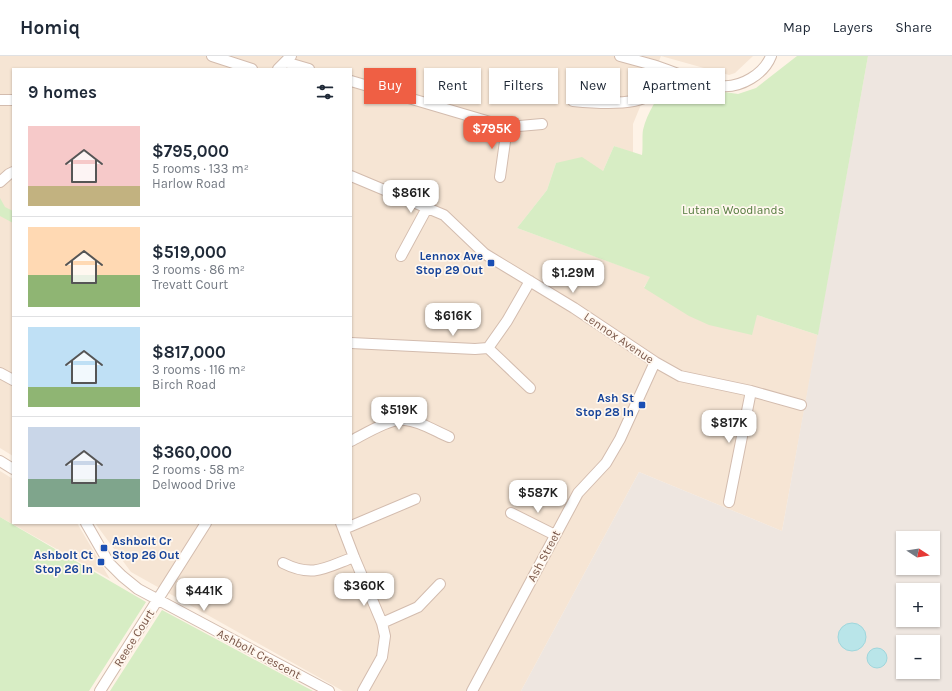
<!DOCTYPE html>
<html lang="en">
<head>
<meta charset="utf-8">
<style>
	body { margin:0; font-family:Karla,sans-serif; background:#f2f2f3; color:#1f2937; height:100vh; display:flex; flex-direction:column; font-size:15px; white-space:nowrap }
	* { box-sizing:border-box; margin:0 }
	p { font-size:13px; color:#747a83 }
	.icon { flex:none; width:22px; height:22px; fill:none; stroke:currentColor; stroke-width:2; stroke-linecap:round; stroke-linejoin:round }
	.map { position:relative; flex:1; overflow:hidden }
	.details { position:absolute; left:12px; top:12px; width:340px; height:456px; display:flex; flex-direction:column; background:#fff; border-radius:0px; box-shadow:0 1px 3px #0004 }
	.details>* { flex:none }
	.banner { position:absolute; left:364px; top:12px; width:380px; height:36px; display:flex; gap:8px }
	.needle { width:26px; rotate:102deg }
	.buttons { position:absolute; left:896px; top:475px; display:grid; gap:8px }
	.buttons a { display:grid; place-items:center; width:44px; height:44px; border-radius:0px; background:#fff; box-shadow:0 1px 3px #0004; font-size:20px }
	.price { position:absolute; translate:-50% -34px; padding:0 9px; border-radius:8px; background:#fff; color:#222; font-size:13px; line-height:26px; filter:drop-shadow(0 1px 2px #0008) }
	.price::after { content:''; position:absolute; left:50%; top:24px; width:12px; height:9px; margin-left:-6px; background:inherit; clip-path:polygon(0 0,100% 0,50% 100%) }
	.price.on { background:#ef5f44; color:#fff }
	ul { padding:0; list-style:none }
	li { display:flex; align-items:center; gap:12px; height:100px; padding:0 16px }
	li+li { border-top:1px solid #e0e1e3 }
	li span { display:grid; place-items:center; flex:none; width:112px; height:80px; border-radius:0px; color:#555 }
	li>.icon { margin-inline-start:auto }
	span .icon { width:48px; height:48px; fill:#fffc; stroke-width:1 }
	li b { font-size:17px }
	h2 { display:flex; justify-content:space-between; align-items:center; height:48px; padding:0 16px; font-size:17px }
	.pill { padding:0 14px; border-radius:0px; background:#fff; box-shadow:0 1px 3px #0004; font-size:14px; line-height:36px }
	.pill.on { background:#ef5f44; color:#fff }
	header { display:flex; align-items:center; gap:24px; box-sizing:border-box; height:56px; padding:0 20px; background:#fff; border-bottom:1px solid #e0e1e3 }
	header strong { font-size:19px }
	nav { display:flex; gap:22px; margin-inline-start:auto; font-size:14px }
	.map>svg:first-child { display:block }
</style>
</head>
<body>
<header>
<strong>Homiq</strong>
<nav><a>Map</a><a>Layers</a><a>Share</a></nav>
</header>
<div class="map">
<svg width="952" height="635" viewBox="0 0 952 635">
	<rect width="100%" height="100%" fill="#fef3e7"/>
	<!-- residential -->
	<path fill="#f6e5d4" d="M0,0H753L735,17L729,19L661,0L633,68V97L614,90L603,115L556,107L547,134L517,172L651,221L644,231L757,259L818,279L782,475L639,416L521,635H343L131,516L95,467H351V13H13V400L0,392Z
		M0,415L13,423V467H77L110,523L0,461Z"/>
	<!-- industrial -->
	<path fill="#eee6e0" fill-rule="evenodd" d="M868,0H952V635H521L639,416L782,475ZM903,482H933V512H903ZM903,534H933V564H903ZM903,586H933V616H903Z"/>
	<!-- green -->
	<path fill="#d7edc4" d="M797,0H868L818,279L757,259L752,279L709,269L689,260L644,232L650,221L517,172L547,134L556,107L582,101L603,115L614,90L642,99C643,93 642,79 643,74C647,56 659,41 667,25L672,23L704,33L738,38L756,32Z
		M0,142L5,151L13,155V167L0,160Z
		M0,461L146,546L89,635H0Z
		M162,554L313,635H110Z"/>
	<!-- water -->
	<path fill="#b9e5e9" stroke="#9fd6dc" d="M838 581a14 14 0 1 1 28 0a14 14 0 1 1-28 0Z
		M867 602a10 10 0 1 1 20 0a10 10 0 1 1-20 0Z"/>
	<g fill="none" stroke-linecap="round" stroke-linejoin="round">
		<!-- minor casing -->
		<g stroke="#d3bcae" stroke-width="12">
			<path id="minor" d="M212,0L252,13
				M620,0C631,3 642,6 653,9C675,16 698,27 721,30C741,32 764,18 771,0
				M285,6L309,13
				M278,13L291,0
				M351,25L507,71L542,68
				M0,44H13
				M573,45C594,47 638,51 654,36C659,30 663,22 666,15
				M351,120L444,159L485,198L574,252L655,306L680,320L751,335L801,349
				M500,121L507,71
				M0,126L9,118L13,116
				M401,200L427,152
				M351,287L475,293L488,292L507,265L530,225
				M488,292L530,332
				M0,317L13,324
				M351,385C365,378 390,362 405,364C420,365 435,375 449,381
				M0,405L13,413
				M729,446L751,335
				M511,457L555,479
				M86,467L109,507L122,520L138,533L329,635
				M341,467L354,501L382,567L385,580L382,601L363,635
				M344,473L415,443
				M283,507C313,522 325,512 354,501
				M382,567L418,551L440,528
				M100,635L206,467
				M472,635L578,437L606,407L620,383L655,306"/>
		</g>
		<!-- minor -->
		<use href="#minor" stroke="#fff" stroke-width="10"/>
	</g>
	<!-- markers -->
	<g fill="#1a4fb4" stroke="#fff7ee" stroke-width="1.5">
		<rect x="487" y="203" width="8" height="8" rx="2"/>
		<rect x="638" y="345" width="8" height="8" rx="2"/>
		<rect x="100" y="488" width="8" height="8" rx="2"/>
		<rect x="97" y="502" width="8" height="8" rx="2"/>
	</g>
	<g text-anchor="middle" stroke-width="3.5" stroke-linejoin="round" paint-order="stroke">
		<!-- park labels -->
		<g font-size="12" fill="#537a3d" stroke="#fff7ee">
			<text x="733" y="158">Lutana Woodlands</text>
		</g>
		<!-- transit labels -->
		<g font-size="12" font-weight="bold" fill="#164399" stroke="#fff7ee" text-anchor="end">
			<text x="483" y="204">Lennox Ave<tspan x="483" dy="14">Stop 29 Out</tspan></text>
			<text x="634" y="346">Ash St<tspan x="634" dy="14">Stop 28 In</tspan></text>
			<text x="112" y="489" text-anchor="start">Ashbolt Cr<tspan x="112" dy="14">Stop 26 Out</tspan></text>
			<text x="93" y="503">Ashbolt Ct<tspan x="93" dy="14">Stop 26 In</tspan></text>
		</g>
		<!-- street labels -->
		<g font-size="12" fill="#7a5749" stroke="#fff7ee">
			<text transform="translate(619 282) rotate(34)" y="4">Lennox Avenue</text>
			<text transform="translate(544 500) rotate(-62)" y="4">Ash Street</text>
			<text transform="translate(134 582) rotate(-58)" y="4">Reece Court</text>
			<text transform="translate(259 598) rotate(28)" y="4">Ashbolt Crescent</text>
		</g>
	</g>
</svg>
<div class="buttons">
<a><svg class="needle" viewBox="-14 -14 28 28"><path d="M0-13l5 13h-10z" fill="#e53935"/><path d="M0 13l5-13h-10z" fill="#747a83"/></svg></a>
<a>+</a>
<a>−</a>
</div>
<b class="price on" style="left:492px;top:94px">$795K</b>
<b class="price" style="left:411px;top:158px">$861K</b>
<b class="price" style="left:573px;top:238px">$1.29M</b>
<b class="price" style="left:453px;top:281px">$616K</b>
<b class="price" style="left:399px;top:375px">$519K</b>
<b class="price" style="left:729px;top:388px">$817K</b>
<b class="price" style="left:538px;top:458px">$587K</b>
<b class="price" style="left:364px;top:551px">$360K</b>
<b class="price" style="left:204px;top:556px">$441K</b>
<div class="banner">
<a class="pill on">Buy</a>
<a class="pill">Rent</a>
<a class="pill">Filters</a>
<a class="pill">New</a>
<a class="pill">Apartment</a>
</div>
<section class="details">
<h2>9 homes<svg class="icon" aria-label="filters" viewBox="0 0 24 24"><path d="M4 7h16M4 17h16"/><circle cx="9" cy="7" r="2"/><circle cx="15" cy="17" r="2"/></svg></h2>
<ul>
<li><span style="background:linear-gradient(#f6c9c9 75%,#c2b280 0)"><svg class="icon" aria-label="home" viewBox="0 0 24 24"><path d="M3 11l9-7 9 7M6 9v11h12V9"/></svg></span><div><b>$795,000</b><p>5 rooms · 133 m²</p><p>Harlow Road</p></div></li>
<li><span style="background:linear-gradient(#ffd9b3 60%,#8fb573 0)"><svg class="icon" aria-label="home" viewBox="0 0 24 24"><path d="M3 11l9-7 9 7M6 9v11h12V9"/></svg></span><div><b>$519,000</b><p>3 rooms · 86 m²</p><p>Trevatt Court</p></div></li>
<li><span style="background:linear-gradient(#bfe0f5 75%,#8fb573 0)"><svg class="icon" aria-label="home" viewBox="0 0 24 24"><path d="M3 11l9-7 9 7M6 9v11h12V9"/></svg></span><div><b>$817,000</b><p>3 rooms · 116 m²</p><p>Birch Road</p></div></li>
<li><span style="background:linear-gradient(#c9d6e8 65%,#7fa58c 0)"><svg class="icon" aria-label="home" viewBox="0 0 24 24"><path d="M3 11l9-7 9 7M6 9v11h12V9"/></svg></span><div><b>$360,000</b><p>2 rooms · 58 m²</p><p>Delwood Drive</p></div></li>
</ul>
</section>
</div>
</body>
</html>
